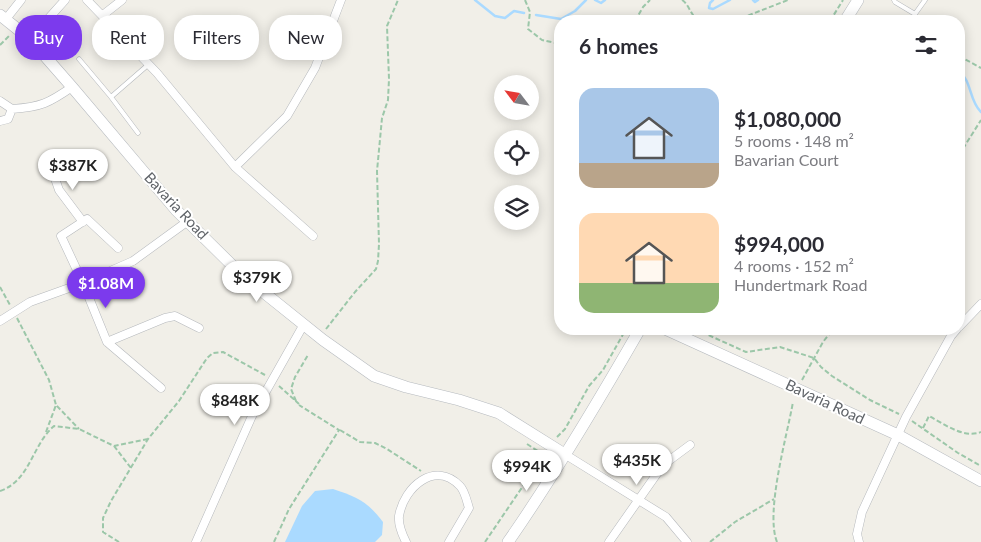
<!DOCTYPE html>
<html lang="en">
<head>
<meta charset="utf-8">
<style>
	body { margin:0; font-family:Lato,sans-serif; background:#f2f2f3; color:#2b2b33; height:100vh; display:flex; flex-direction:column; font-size:19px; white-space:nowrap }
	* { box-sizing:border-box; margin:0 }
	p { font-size:16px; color:#7c7c81 }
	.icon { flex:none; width:28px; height:28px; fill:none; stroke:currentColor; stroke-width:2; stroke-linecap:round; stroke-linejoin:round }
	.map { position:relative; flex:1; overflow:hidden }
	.side { position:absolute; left:554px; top:15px; width:411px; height:320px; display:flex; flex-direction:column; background:#fff; border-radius:20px; box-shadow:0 2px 12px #0003 }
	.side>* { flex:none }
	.guide { position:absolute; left:15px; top:15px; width:464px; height:45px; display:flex; gap:10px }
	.needle { width:32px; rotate:301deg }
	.fabs { position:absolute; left:494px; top:75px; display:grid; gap:10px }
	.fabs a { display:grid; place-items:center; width:45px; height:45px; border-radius:50%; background:#fff; box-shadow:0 2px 12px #0003; font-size:25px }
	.price { position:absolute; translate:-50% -42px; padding:0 11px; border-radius:18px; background:#fff; color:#222; font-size:16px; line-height:32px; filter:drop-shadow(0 1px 2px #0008) }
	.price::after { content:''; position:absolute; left:50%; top:30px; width:15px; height:11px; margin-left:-8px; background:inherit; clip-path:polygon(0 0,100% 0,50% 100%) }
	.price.current { background:#7c3aed; color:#fff }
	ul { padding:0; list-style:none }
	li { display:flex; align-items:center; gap:15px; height:125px; padding:0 25px }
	li span { display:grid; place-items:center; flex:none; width:140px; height:100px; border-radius:15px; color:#555 }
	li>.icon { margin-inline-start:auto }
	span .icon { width:60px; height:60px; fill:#fffc; stroke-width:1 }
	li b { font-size:21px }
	h2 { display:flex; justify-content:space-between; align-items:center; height:60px; padding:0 25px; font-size:21px }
	.chip { padding:0 18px; border-radius:20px; background:#fff; box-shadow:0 2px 12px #0003; font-size:18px; line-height:45px }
	.chip.current { background:#7c3aed; color:#fff }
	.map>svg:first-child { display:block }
</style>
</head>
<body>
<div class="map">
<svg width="981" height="542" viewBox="0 0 981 542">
	<rect width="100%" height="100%" fill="#f1efe8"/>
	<!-- water -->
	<path fill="#aadaff" d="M333,489C357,497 368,502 383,522L382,535L375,542H285L302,506L315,491Z"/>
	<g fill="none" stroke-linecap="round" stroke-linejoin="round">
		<!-- stream -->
		<path stroke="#aadaff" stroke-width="2.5" d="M475,0L495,16L505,18L514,11L524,13
			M595,0L601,3L605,0
			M713,0L710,3L709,8L713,9L730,0
			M753,0L755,2L758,0
			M536,15L561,19L575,11L586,0
			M959,71C972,81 969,101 981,112"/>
		<!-- lane casing -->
		<g stroke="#b5b8bc" stroke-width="5">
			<path id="lane" d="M894,0L895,2L915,14L925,0
				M79,59L111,97
				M138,133L111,97L149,64"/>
		</g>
		<!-- street casing -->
		<g stroke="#b5b8bc" stroke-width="9">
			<path id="street" d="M87,0L157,73L235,167L313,236
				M103,15L122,0
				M6,19L21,0
				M30,39L65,0
				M0,101L12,109L8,119L0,121
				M12,109C41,107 49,103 72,87
				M51,167L59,190L83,222
				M235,167L287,116L315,68L341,0
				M118,248L87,219L61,236L83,283L107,342L161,388
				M0,321L30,302L83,283L133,261L188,221
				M959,327L981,304
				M107,342L165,318L175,316L199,328
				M566,455L666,517L687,542
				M196,542L252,416L304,324
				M406,542C402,534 398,525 399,516C404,487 435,460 460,486C465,491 467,502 469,508L449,542
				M609,542L663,465L690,445
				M859,542L857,534L862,512L906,417L951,336L957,329"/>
		</g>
		<!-- secondary casing -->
		<g stroke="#b6babf" stroke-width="12">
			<path id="secondary" d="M0,15L30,39L72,87L176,210L242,275L323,340L374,376L406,387L459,400L499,413L566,455
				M845,21L858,0
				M665,329L898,435L981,481
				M508,542C556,473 598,402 640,329"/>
		</g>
		<!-- path -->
		<path stroke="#9cc7a9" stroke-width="2" stroke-dasharray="5 2.5" stroke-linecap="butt" d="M525,0L530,12L528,29L542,40L560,44
			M682,0C689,4 690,15 699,21
			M635,21L643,7L650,0
			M734,21L788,0
			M830,21L843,0
			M0,45L9,36
			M959,56L981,68
			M959,155L981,120
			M0,287L10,305
			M17,318L49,380L56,405
			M326,329L355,292L376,269L378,261L379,244L377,171L382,118L388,100L389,79L387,26L398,0
			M695,329L746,352L780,347L814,358L821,367L832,376L870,400L899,414
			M802,380L823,342L833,329
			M279,386L299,404
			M296,401L291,389L295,377L308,355
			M912,421L958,453L981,466
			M923,428L929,416C944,424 964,439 981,432
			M340,430L360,442L375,443L387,449L421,471
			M46,432L56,405L79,429
			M557,437L565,429L589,386L603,370L626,329
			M527,444L544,455
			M114,446L131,468
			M0,491C30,481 32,445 54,426L79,429L114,446L148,439
			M119,542L103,532V518L111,501L148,439L179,401L207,358L213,353L223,352L265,375
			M274,542L289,509L339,430L299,405
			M485,542L544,455
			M710,542L735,522L774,499
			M777,542C765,512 787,436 793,402"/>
		<!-- lane -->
		<use href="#lane" stroke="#fff" stroke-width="4"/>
		<!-- street -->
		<use href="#street" stroke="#fff" stroke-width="8"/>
		<!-- secondary -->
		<use href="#secondary" stroke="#fff" stroke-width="11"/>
	</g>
	<g text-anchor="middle" stroke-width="4" stroke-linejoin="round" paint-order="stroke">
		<!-- street labels -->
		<g font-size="15" fill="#5f6368" stroke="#fff">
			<text transform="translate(176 206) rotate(47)" y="5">Bavaria Road</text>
			<text transform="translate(825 402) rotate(25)" y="5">Bavaria Road</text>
		</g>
	</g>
</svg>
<div class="fabs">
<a><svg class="needle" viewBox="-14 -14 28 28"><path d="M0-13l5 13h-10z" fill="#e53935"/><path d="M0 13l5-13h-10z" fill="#7c7c81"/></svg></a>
<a><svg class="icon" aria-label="locate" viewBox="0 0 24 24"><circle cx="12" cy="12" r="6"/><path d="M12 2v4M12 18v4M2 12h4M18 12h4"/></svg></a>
<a><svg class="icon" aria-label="layers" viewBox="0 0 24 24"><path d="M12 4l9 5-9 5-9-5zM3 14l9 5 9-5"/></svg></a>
</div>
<b class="price" style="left:73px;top:191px">$387K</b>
<b class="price" style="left:257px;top:303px">$379K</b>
<b class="price current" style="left:106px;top:309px">$1.08M</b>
<b class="price" style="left:235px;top:426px">$848K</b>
<b class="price" style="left:637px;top:486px">$435K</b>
<b class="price" style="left:527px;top:492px">$994K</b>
<div class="guide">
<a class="chip current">Buy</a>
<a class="chip">Rent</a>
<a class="chip">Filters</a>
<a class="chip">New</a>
</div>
<section class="side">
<h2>6 homes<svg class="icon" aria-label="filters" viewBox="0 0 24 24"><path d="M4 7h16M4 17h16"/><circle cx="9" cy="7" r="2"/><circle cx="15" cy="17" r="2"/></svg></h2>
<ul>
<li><span style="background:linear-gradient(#a9c7e8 75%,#b9a48a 0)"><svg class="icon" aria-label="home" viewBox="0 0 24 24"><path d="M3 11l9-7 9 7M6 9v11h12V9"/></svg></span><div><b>$1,080,000</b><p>5 rooms · 148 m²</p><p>Bavarian Court</p></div></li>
<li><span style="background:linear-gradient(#ffd9b3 70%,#8fb573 0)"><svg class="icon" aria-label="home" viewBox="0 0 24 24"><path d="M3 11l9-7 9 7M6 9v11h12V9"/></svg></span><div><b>$994,000</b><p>4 rooms · 152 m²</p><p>Hundertmark Road</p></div></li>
</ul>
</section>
</div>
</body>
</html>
